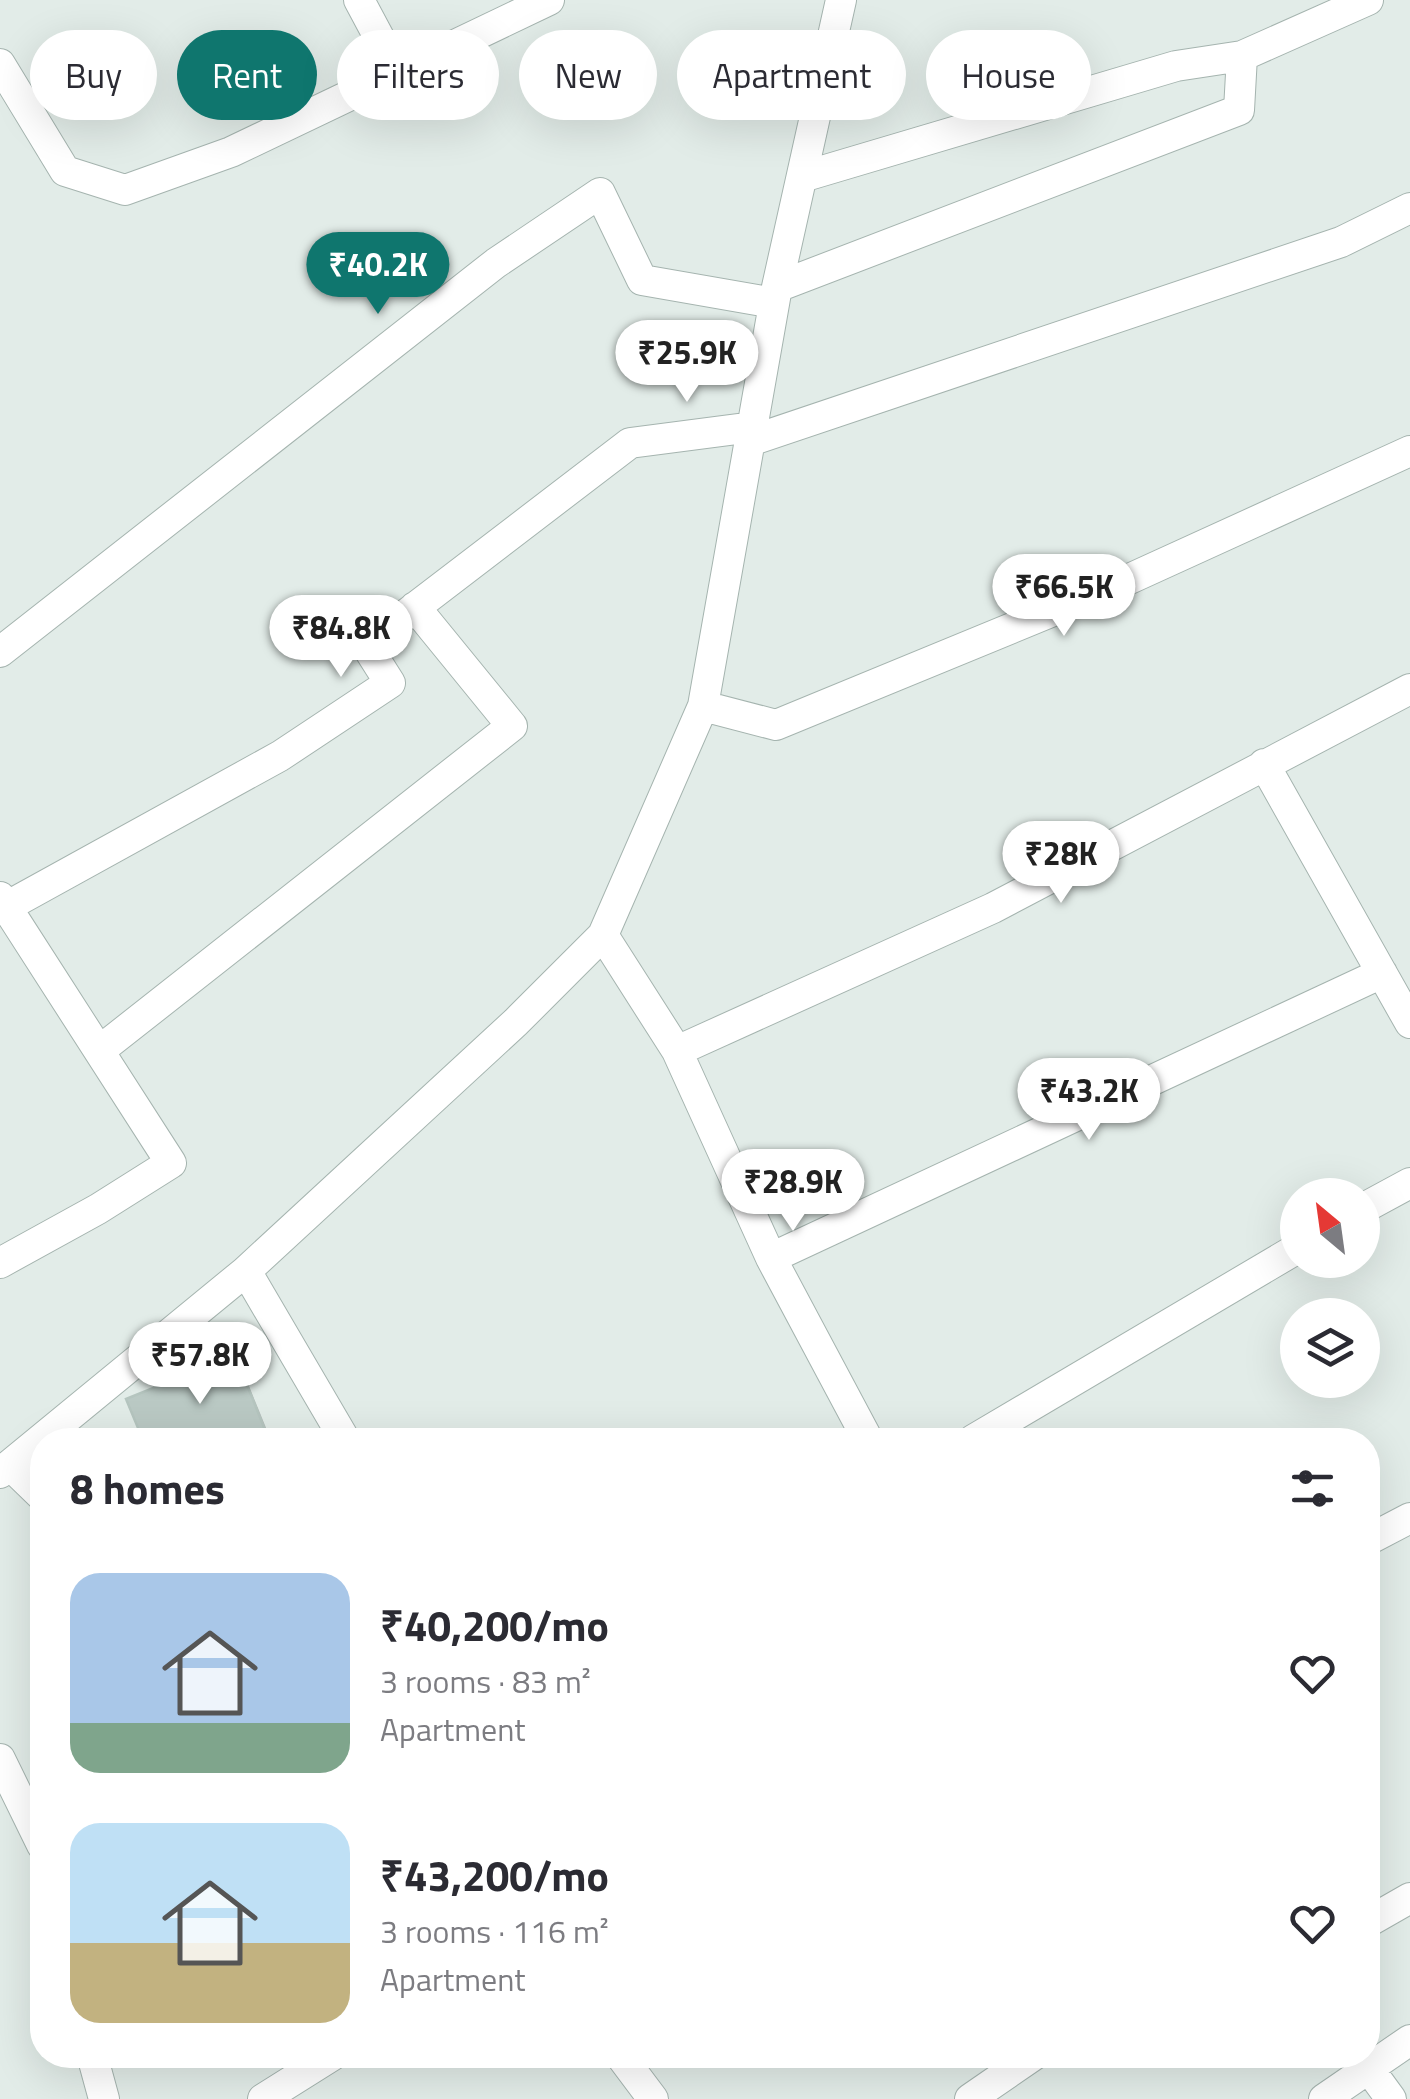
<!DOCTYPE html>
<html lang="en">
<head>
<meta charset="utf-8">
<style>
	body { margin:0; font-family:"Titillium Web",sans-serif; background:#f7f7f7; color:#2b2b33; height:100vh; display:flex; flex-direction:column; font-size:38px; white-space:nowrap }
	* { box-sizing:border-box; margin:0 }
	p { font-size:32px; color:#7c7c81 }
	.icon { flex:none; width:55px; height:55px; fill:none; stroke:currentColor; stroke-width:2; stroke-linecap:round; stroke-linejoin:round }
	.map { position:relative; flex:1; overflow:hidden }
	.sheet { position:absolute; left:30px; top:1428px; width:1350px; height:640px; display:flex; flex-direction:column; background:#fff; border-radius:40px; box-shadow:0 10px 40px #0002 }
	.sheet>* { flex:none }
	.hud { position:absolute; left:30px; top:30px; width:1350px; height:90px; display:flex; gap:20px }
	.needle { width:65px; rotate:331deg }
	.buttons { position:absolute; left:1280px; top:1178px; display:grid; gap:20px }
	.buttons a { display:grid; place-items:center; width:100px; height:100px; border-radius:50%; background:#fff; box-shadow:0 10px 40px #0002; font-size:50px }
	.price { position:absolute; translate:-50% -85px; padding:0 22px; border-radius:35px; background:#fff; color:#222; font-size:32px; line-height:65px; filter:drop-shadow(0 2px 5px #0008) }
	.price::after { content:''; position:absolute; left:50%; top:60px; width:30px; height:22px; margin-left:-15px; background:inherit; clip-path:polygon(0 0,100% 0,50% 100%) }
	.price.selected { background:#0f766e; color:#fff }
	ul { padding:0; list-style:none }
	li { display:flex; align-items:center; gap:30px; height:250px; padding:0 40px }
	li span { display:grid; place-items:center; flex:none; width:280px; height:200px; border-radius:30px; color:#555 }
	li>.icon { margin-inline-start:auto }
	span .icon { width:120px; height:120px; fill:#fffc; stroke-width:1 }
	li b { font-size:42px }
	h2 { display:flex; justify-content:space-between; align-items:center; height:120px; padding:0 40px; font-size:42px }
	.pill { padding:0 35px; border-radius:45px; background:#fff; box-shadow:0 10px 40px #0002; font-size:35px; line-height:90px }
	.pill.selected { background:#0f766e; color:#fff }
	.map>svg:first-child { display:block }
</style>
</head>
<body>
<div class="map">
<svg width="1410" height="2099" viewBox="0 0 1410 2099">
	<rect width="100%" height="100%" fill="#e2ece8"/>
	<!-- shadow -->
	<path fill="#0003" d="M234,1358L247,1381L271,1440H145Z"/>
	<!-- building -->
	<path fill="#bac9c4" stroke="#b5c5bf" stroke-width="2.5" d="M235,1355L269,1440H143L126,1399Z"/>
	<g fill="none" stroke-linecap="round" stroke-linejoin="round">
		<!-- minor casing -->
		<g stroke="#a5b4af" stroke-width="32">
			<path id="minor" d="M359,0L398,73
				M0,64L65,171L125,190L231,152L549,0
				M802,177L1176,66L1242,56L1368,0
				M777,287L1239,110L1242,56
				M750,441L1341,242L1410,208
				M0,652L496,263L600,193L642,280L774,303
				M703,706L776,725L1114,586L1410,451
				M1264,764L1410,1023
				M0,897L171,1163L98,1209L0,1263
				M6,907L280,756L390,683L366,645L630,443L753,427
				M603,935L677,1051L771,1258L868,1440
				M99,1051L512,726L415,607
				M677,1051L993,908L1410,689
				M1362,1209L1410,1183
				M771,1258L1382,973
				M246,1271L345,1440
				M973,1440L1298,1248
				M10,1465L42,1496
				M0,1473L246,1271L516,1022L603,935L703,706L777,287L841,0
				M1368,1540L1410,1518
				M0,1759L42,1845
				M1368,1922L1410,1898
				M92,2055L104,2099
				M620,2055L653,2099
				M1359,2055L1391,2099
				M263,2099L333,2055
				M970,2099L1034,2055
				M1324,2099L1410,2040"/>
		</g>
		<!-- minor -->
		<use href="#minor" stroke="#fff" stroke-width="30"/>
	</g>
</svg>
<div class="buttons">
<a><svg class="needle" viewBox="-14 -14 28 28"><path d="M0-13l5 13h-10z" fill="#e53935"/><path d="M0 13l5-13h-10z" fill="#7c7c81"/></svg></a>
<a><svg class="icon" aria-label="layers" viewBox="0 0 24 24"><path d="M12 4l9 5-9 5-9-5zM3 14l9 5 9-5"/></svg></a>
</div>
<b class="price selected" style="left:378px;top:317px">₹40.2K</b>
<b class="price" style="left:687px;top:405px">₹25.9K</b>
<b class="price" style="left:1064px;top:639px">₹66.5K</b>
<b class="price" style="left:341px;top:680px">₹84.8K</b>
<b class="price" style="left:1061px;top:906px">₹28K</b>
<b class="price" style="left:1089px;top:1143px">₹43.2K</b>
<b class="price" style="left:793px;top:1234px">₹28.9K</b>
<b class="price" style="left:200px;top:1407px">₹57.8K</b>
<div class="hud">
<a class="pill">Buy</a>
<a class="pill selected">Rent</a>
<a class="pill">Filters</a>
<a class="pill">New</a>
<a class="pill">Apartment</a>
<a class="pill">House</a>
</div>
<section class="sheet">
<h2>8 homes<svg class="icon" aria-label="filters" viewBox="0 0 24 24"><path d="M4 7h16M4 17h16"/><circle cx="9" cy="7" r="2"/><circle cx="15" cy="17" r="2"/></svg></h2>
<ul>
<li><span style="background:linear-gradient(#a9c7e8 75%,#7fa58c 0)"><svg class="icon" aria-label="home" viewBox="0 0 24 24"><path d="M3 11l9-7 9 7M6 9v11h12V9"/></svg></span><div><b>₹40,200/mo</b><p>3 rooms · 83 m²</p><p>Apartment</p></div><svg class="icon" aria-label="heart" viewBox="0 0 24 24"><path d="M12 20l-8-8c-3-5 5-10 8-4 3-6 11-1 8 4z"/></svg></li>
<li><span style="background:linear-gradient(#bfe0f5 60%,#c2b280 0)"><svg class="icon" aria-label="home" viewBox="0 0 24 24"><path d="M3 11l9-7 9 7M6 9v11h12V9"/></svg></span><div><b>₹43,200/mo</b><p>3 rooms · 116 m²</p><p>Apartment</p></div><svg class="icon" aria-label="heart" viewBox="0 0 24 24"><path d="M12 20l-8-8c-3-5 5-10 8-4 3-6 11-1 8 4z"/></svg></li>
</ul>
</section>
</div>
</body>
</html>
